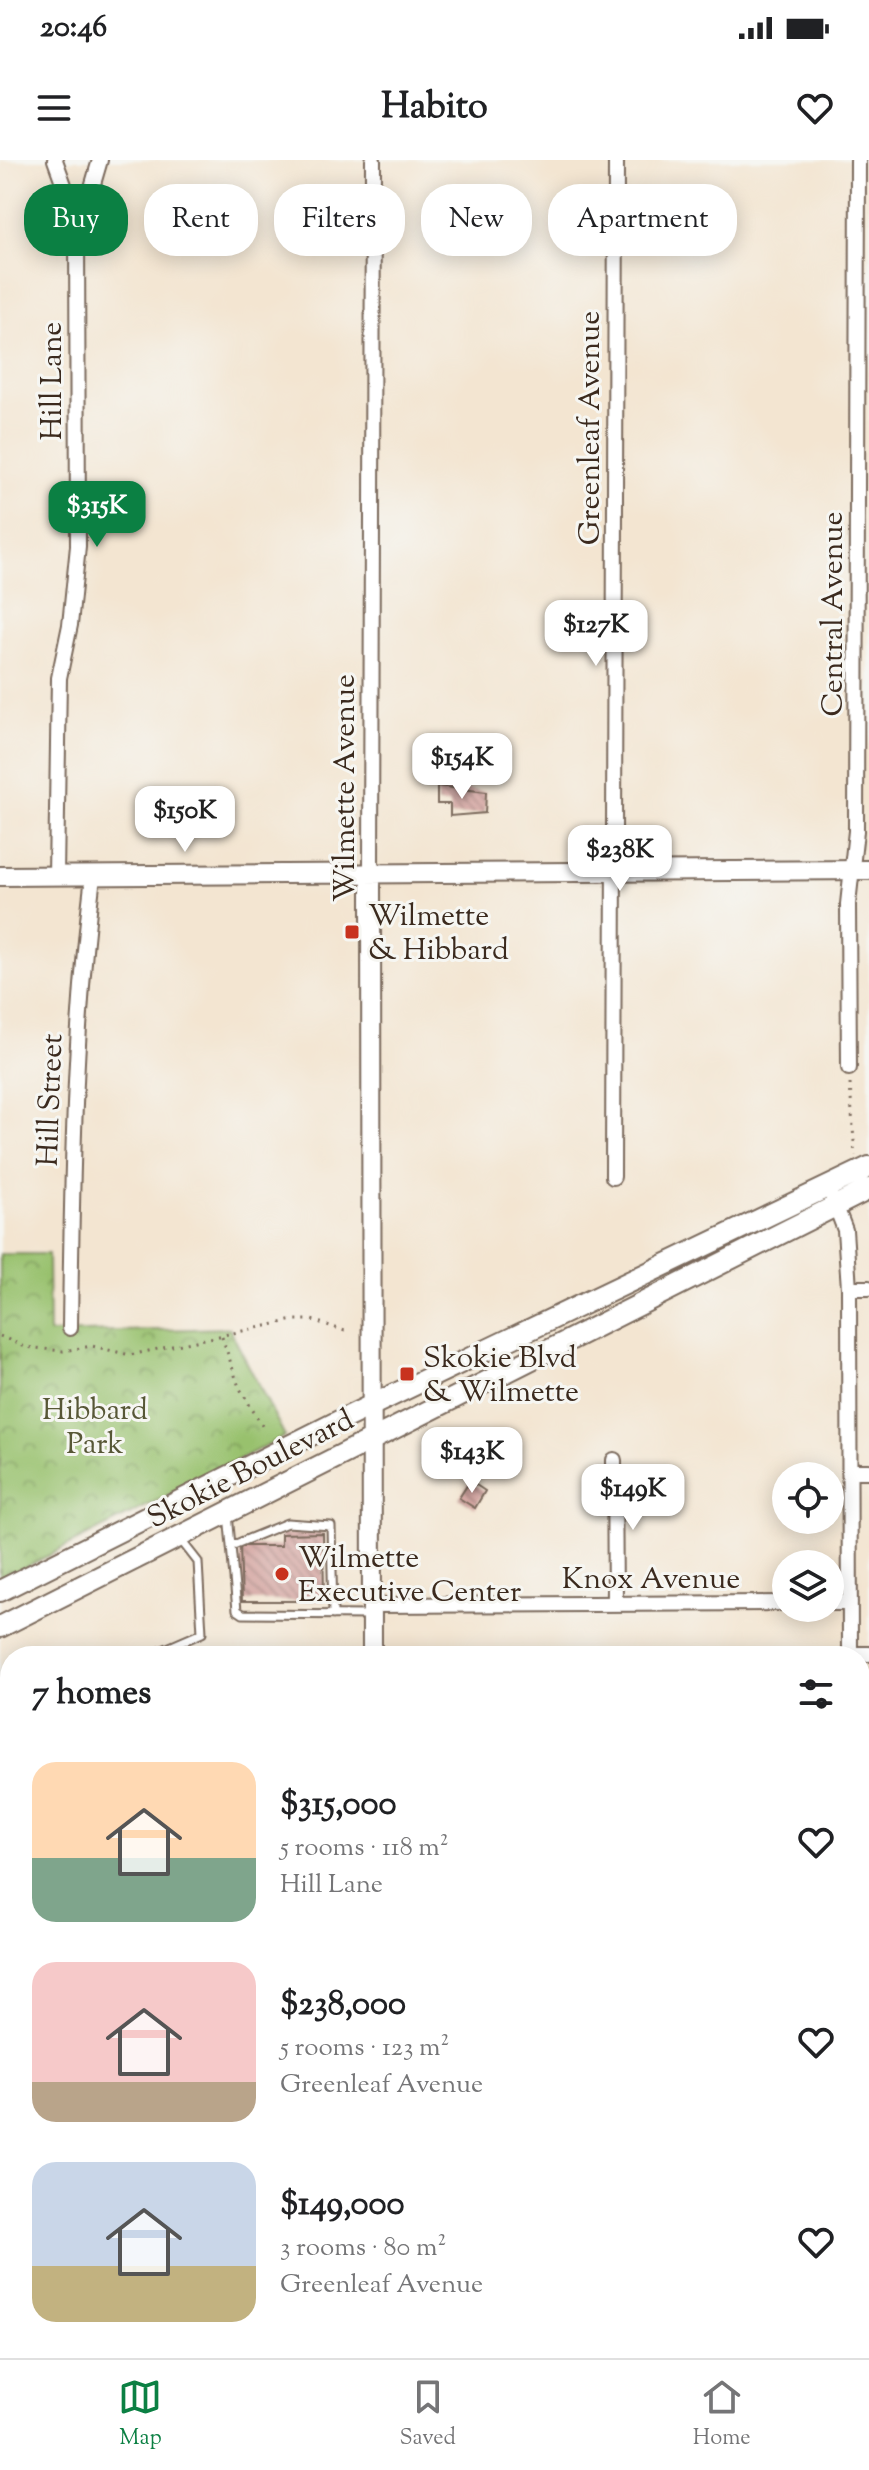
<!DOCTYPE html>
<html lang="en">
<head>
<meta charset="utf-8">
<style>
	body { margin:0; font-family:"Sorts Mill Goudy",serif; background:#f6f6f6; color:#202124; height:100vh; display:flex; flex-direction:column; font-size:30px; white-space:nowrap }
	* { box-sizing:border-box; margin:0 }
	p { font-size:26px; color:#757577 }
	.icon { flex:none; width:44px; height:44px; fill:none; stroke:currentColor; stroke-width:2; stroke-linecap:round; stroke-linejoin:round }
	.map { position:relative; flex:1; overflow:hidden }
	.side { position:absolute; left:0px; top:1486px; width:870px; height:712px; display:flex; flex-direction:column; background:#fff; border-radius:32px 32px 0 0; box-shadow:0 4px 20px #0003 }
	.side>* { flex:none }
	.guide { position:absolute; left:24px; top:24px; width:822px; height:72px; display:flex; gap:16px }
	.fabs { position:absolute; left:772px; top:1302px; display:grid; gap:16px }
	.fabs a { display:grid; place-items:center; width:72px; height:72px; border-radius:50%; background:#fff; box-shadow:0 4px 20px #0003; font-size:40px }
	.price { position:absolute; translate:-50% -68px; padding:0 18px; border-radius:16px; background:#fff; color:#222; font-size:26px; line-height:52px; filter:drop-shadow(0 2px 4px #0008) }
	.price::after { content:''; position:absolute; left:50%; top:48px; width:24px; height:18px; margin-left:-12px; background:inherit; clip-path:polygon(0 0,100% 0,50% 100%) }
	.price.selected { background:#0b8043; color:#fff }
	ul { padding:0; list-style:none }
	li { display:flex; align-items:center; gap:24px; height:200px; padding:0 32px }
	li span { display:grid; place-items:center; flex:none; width:224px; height:160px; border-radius:24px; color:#555 }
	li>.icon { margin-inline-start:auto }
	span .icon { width:96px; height:96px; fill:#fffc; stroke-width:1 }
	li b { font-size:34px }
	h2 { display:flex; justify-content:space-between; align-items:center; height:96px; padding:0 32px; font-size:34px }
	.pill { padding:0 28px; border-radius:32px; background:#fff; box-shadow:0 4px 20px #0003; font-size:28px; line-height:72px }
	.pill.selected { background:#0b8043; color:#fff }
	.status { display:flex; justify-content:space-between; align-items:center; height:56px; padding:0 40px; background:#fff; direction:ltr }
	.status svg { height:22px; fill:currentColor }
	header { display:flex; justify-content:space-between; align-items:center; height:104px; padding:0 32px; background:#fff; font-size:36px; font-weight:700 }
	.tabs { display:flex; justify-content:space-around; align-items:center; height:112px; border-top:2px solid #e0e0e0; background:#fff; font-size:22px; color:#757577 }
	.tabs a { display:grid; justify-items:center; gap:4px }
	.tabs .selected { color:#0b8043 }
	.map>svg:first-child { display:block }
</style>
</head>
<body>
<div class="status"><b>20:46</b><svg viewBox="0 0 49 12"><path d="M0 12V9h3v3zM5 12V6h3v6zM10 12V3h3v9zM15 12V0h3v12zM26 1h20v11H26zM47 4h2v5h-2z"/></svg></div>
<header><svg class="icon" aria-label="menu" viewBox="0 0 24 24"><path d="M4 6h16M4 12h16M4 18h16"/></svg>Habito<svg class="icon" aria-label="heart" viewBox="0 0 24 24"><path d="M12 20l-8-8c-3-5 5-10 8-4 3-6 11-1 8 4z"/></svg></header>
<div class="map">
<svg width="869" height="2198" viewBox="0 0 869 2198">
	<defs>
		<pattern id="park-crowns" width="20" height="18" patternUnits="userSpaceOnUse" patternTransform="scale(2)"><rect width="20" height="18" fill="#98c16d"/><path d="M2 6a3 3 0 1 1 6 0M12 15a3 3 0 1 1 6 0" fill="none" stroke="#7d9d59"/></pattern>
		<pattern id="building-back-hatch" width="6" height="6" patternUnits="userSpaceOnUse" patternTransform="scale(2)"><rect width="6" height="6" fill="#d19e9a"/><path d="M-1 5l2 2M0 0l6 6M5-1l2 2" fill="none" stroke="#ab817d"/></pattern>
	</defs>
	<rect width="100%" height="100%" fill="#f6f6f2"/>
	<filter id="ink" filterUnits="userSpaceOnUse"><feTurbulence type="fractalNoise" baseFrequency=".0125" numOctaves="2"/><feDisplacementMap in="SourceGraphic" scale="16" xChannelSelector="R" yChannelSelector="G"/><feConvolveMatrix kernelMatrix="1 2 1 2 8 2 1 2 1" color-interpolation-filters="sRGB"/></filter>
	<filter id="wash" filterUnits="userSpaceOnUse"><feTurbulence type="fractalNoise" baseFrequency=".006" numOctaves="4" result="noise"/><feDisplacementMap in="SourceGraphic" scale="32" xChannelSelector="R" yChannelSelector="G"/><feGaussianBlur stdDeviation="1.8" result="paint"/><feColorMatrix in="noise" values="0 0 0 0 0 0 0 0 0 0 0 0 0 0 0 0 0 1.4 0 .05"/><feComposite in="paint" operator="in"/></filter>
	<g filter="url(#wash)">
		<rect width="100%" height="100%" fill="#f3e5d1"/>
		<!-- built -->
		<path fill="#f6d2c3" d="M860,1699H869V2172L860,2173Z"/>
		<!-- park -->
		<path fill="url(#park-crowns)" stroke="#6a7646" stroke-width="2" d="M0,1094H48L49,1173L229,1168L285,1276L0,1420Z"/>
		<g id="blocks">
			<!-- building -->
			<path fill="url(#building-back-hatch)" d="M437,626L486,632L485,653L450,656V644H437Z
				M470,1321L485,1331L475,1348L459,1338Z
				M323,1373L324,1441H242L240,1386H281V1374Z
				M860,1729H869V1926H860Z"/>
		</g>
	</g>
	<g filter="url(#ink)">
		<use href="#blocks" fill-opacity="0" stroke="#7b6b5d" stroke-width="2"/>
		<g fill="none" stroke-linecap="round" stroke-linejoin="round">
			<!-- lane casing -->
			<g stroke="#7b6b5d" stroke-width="11">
				<path id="lane" d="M228,1354L237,1450L243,1454L370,1455
					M231,1386L287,1363L331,1366L333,1455
					M149,1496L202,1473L198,1402L180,1379"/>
			</g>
			<!-- street casing -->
			<g stroke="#7b6b5d" stroke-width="18">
				<path id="street" d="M55,0L77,61L78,386L70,465L59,518L56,716
					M77,61L88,41L100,0
					M371,714L373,0
					M849,908L848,744L856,671L858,0
					M613,1017L616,0
					M833,1039L845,1070L849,1128L850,1496
					M849,1128H869
					M70,1168C72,1013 74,869 93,716
					M614,1300L615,1444
					M849,1311H869
					M830,1443H850
					M372,1445L786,1443
					M850,1494H869
					M0,1533L8,1551
					M0,1595L10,1596
					M860,1689H869
					M0,1790L10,1794
					M0,1841L10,1837
					M0,2059L10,2060
					M104,2188L117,2198
					M547,2188L558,2194L575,2188
					M627,2188L630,2198
					M134,2198L146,2188
					M664,2198L667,2188"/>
			</g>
			<!-- secondary casing -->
			<g stroke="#7b6b5d" stroke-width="22">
				<path id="secondary" d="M371,714L372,1496
					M0,716L869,710
					M372,2198V2188"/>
			</g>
			<!-- primary casing -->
			<g stroke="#7b6b5d" stroke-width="24">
				<path id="primary" d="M0,1431L341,1260L869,1007
					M0,1467L869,1029"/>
			</g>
			<!-- path -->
			<path stroke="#7b6b5d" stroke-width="3" stroke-dasharray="2 6" stroke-linecap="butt" d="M850,924L855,996
				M0,1176L25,1187L63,1191L92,1186L130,1195L294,1160H312L345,1171
				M222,1177L239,1227L264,1269"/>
			<!-- lane -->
			<use href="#lane" stroke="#fff" stroke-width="7"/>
			<!-- street -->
			<use href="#street" stroke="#fff" stroke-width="14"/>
			<!-- secondary -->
			<use href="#secondary" stroke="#fff" stroke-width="18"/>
			<!-- primary -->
			<use href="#primary" stroke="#fff" stroke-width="20"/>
		</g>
	</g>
	<!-- markers -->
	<g fill="#c8321e" stroke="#f6f6f2" stroke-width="3">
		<rect x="344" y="764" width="16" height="16" rx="4"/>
		<rect x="399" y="1206" width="16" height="16" rx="4"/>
		<circle cx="282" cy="1414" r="8"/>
	</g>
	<g text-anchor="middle" stroke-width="6" stroke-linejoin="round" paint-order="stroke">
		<!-- street labels -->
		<g font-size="30" fill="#3b2a1e" stroke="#f6f6f2">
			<text transform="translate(51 221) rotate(-90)" y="10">Hill Lane</text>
			<text transform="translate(589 268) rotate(-90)" y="10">Greenleaf Avenue</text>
			<text transform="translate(832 454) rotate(-90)" y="10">Central Avenue</text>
			<text transform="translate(344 628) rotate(-90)" y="10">Wilmette Avenue</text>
			<text transform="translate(49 940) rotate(-88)" y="10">Hill Street</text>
			<text transform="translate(250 1308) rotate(-27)" y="10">Skokie Boulevard</text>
			<text x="651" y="1428">Knox Avenue</text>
		</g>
		<!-- poi labels -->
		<g font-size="30" fill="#3b2a1e" stroke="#f6f6f2" text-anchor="start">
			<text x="368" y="765">Wilmette<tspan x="368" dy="34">&amp; Hibbard</tspan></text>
			<text x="423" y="1207">Skokie Blvd<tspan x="423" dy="34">&amp; Wilmette</tspan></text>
			<text x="298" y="1407">Wilmette<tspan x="298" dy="34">Executive Center</tspan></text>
		</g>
		<!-- park labels -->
		<g font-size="30" fill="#575736" stroke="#f6f6f2">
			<text x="95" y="1259">Hibbard<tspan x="95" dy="34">Park</tspan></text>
		</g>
	</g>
</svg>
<div class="fabs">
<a><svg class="icon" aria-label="locate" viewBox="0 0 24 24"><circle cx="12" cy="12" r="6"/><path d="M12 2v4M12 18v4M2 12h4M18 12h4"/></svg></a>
<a><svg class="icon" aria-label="layers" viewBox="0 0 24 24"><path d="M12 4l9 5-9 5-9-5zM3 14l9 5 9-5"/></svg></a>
</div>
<b class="price selected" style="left:97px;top:389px">$315K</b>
<b class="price" style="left:596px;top:508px">$127K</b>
<b class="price" style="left:462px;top:641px">$154K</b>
<b class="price" style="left:185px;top:694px">$150K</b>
<b class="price" style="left:620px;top:733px">$238K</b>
<b class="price" style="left:472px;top:1335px">$143K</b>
<b class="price" style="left:633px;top:1372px">$149K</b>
<div class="guide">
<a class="pill selected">Buy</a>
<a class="pill">Rent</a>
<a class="pill">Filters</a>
<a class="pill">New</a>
<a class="pill">Apartment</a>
</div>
<section class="side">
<h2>7 homes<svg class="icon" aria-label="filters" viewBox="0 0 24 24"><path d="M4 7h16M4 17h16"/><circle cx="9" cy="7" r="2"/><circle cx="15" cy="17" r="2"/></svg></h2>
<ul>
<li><span style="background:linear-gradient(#ffd9b3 60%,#7fa58c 0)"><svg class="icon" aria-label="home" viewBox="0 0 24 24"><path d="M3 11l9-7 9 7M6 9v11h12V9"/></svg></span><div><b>$315,000</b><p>5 rooms · 118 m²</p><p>Hill Lane</p></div><svg class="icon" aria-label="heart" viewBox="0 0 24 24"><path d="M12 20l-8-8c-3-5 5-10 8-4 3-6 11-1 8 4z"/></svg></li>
<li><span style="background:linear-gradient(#f6c9c9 75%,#b9a48a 0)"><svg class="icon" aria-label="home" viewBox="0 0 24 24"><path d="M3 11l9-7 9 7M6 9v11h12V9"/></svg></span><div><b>$238,000</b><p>5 rooms · 123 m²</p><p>Greenleaf Avenue</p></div><svg class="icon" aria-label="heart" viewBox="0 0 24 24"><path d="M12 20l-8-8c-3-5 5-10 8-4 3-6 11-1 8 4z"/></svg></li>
<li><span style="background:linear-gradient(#c9d6e8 65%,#c2b280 0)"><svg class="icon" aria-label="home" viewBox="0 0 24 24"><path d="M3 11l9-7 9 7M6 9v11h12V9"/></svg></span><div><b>$149,000</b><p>3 rooms · 80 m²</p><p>Greenleaf Avenue</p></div><svg class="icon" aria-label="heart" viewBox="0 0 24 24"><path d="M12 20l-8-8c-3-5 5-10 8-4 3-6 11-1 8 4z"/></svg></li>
</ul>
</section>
</div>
<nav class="tabs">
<a class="selected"><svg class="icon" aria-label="map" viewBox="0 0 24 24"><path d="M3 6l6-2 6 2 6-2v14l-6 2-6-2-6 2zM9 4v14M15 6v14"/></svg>Map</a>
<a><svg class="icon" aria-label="saved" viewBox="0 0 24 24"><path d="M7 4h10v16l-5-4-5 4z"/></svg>Saved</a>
<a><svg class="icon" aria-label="home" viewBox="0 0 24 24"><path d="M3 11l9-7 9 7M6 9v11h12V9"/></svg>Home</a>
</nav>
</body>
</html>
